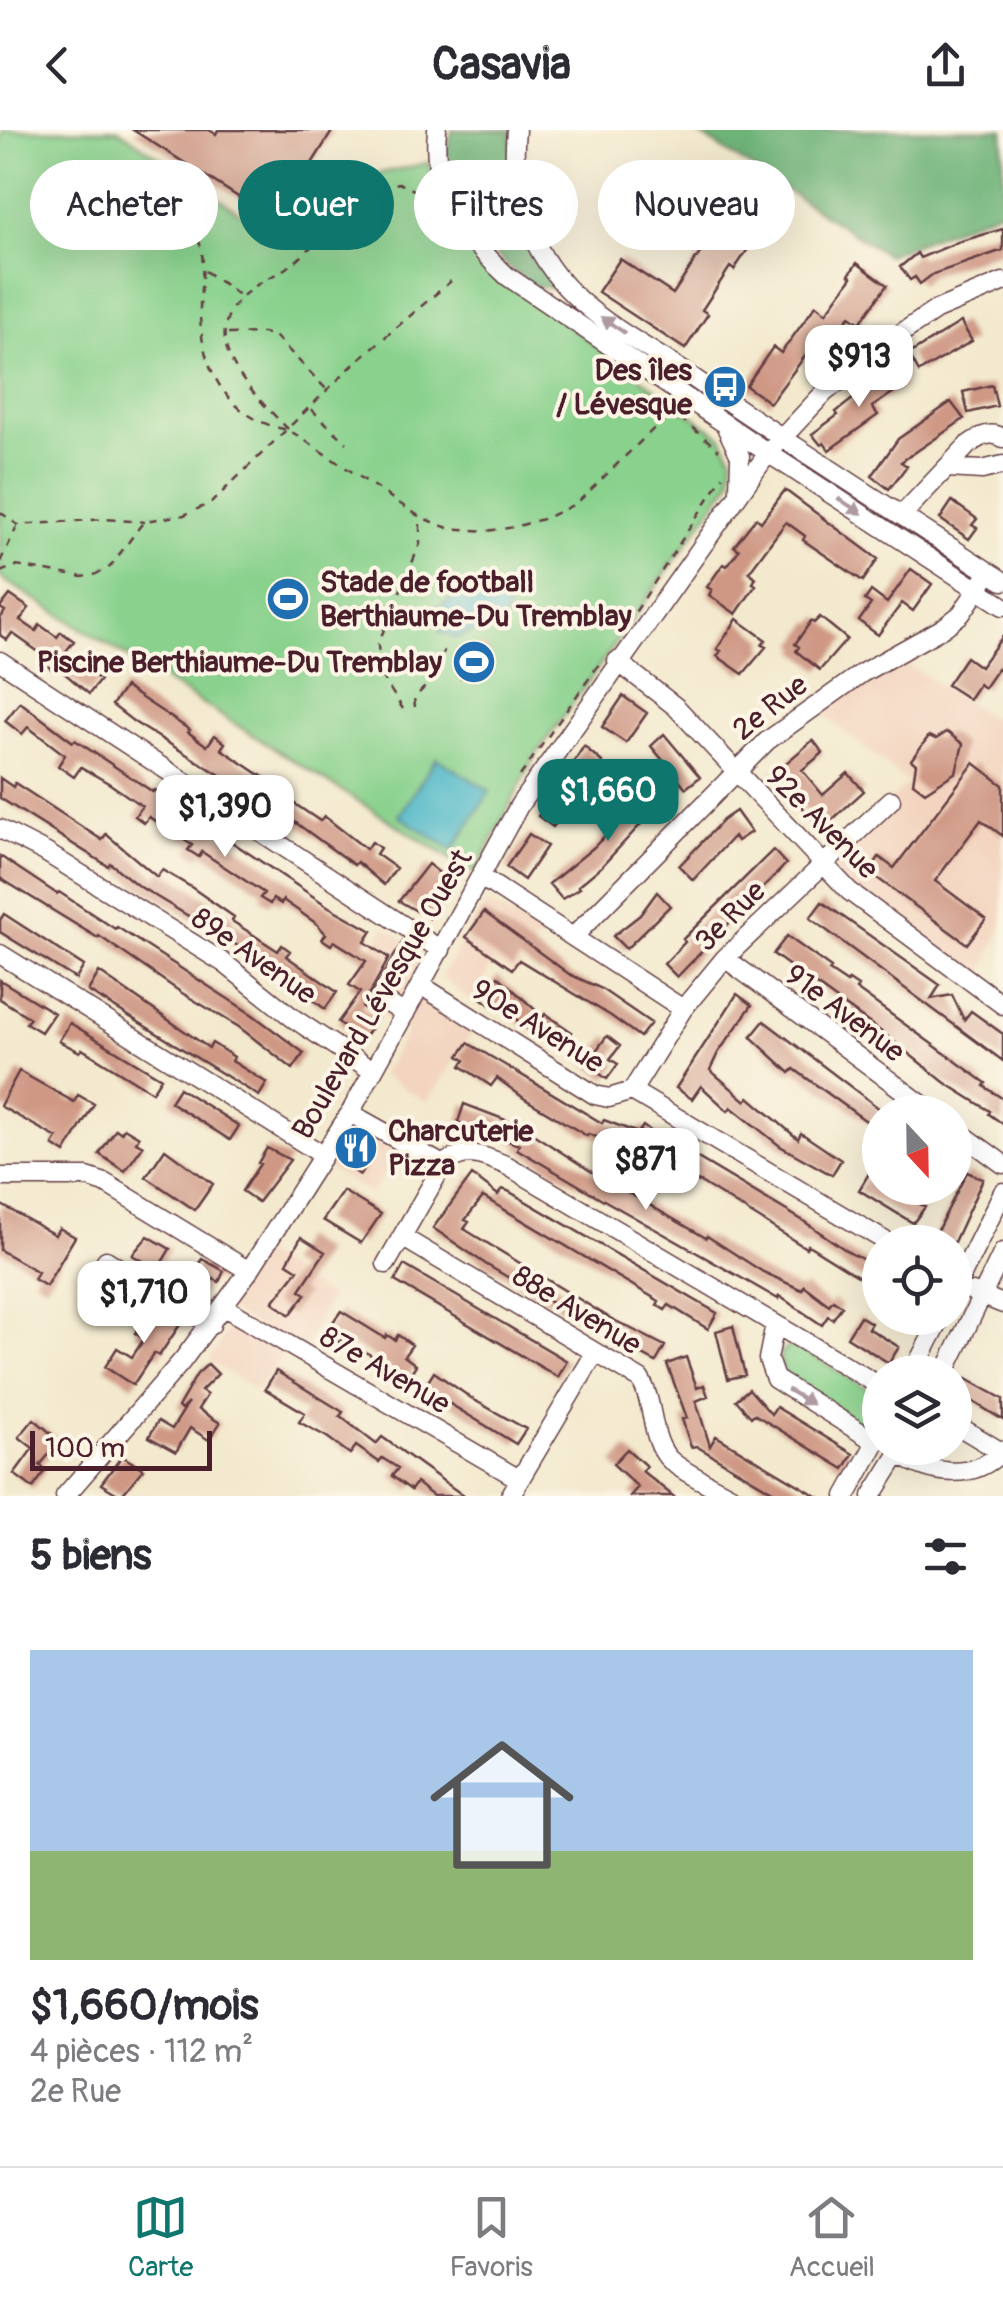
<!DOCTYPE html>
<html lang="fr">
<head>
<meta charset="utf-8">
<style>
	body { margin:0; font-family:Pangolin,sans-serif; background:#f2f2f3; color:#2b2b33; height:100vh; display:flex; flex-direction:column; font-size:38px; white-space:nowrap }
	* { box-sizing:border-box; margin:0 }
	p { font-size:32px; color:#7c7c81 }
	.icon { flex:none; width:55px; height:55px; fill:none; stroke:currentColor; stroke-width:2; stroke-linecap:round; stroke-linejoin:round }
	.map { position:relative; height:1366px; overflow:hidden }
	.panel { display:flex; flex-direction:column; background:#fff; flex:1 }
	.panel>* { flex:none }
	.top-card { position:absolute; left:30px; top:30px; width:945px; height:90px; display:flex; gap:20px }
	.needle { width:65px; rotate:158deg }
	.controls { position:absolute; left:862px; top:965px; display:grid; gap:20px }
	.controls a { display:grid; place-items:center; width:110px; height:110px; border-radius:50%; background:#fff; box-shadow:0 10px 40px #0002; font-size:50px }
	.scale { position:absolute; left:30px; bottom:25px; width:182px; box-sizing:border-box; padding-left:10px; border:5px solid #4a1f2b; border-top:0; font-size:28px; line-height:35px; white-space:nowrap; color:#4a1f2b; -webkit-text-stroke:8px #fcf5e5; paint-order:stroke }
	.price { position:absolute; translate:-50% -85px; padding:0 22px; border-radius:20px; background:#fff; color:#222; font-size:32px; line-height:65px; filter:drop-shadow(0 2px 5px #0008) }
	.price::after { content:''; position:absolute; left:50%; top:60px; width:30px; height:22px; margin-left:-15px; background:inherit; clip-path:polygon(0 0,100% 0,50% 100%) }
	.price.on { background:#0f766e; color:#fff }
	ul { padding:0; list-style:none }
	li { display:grid; align-content:center; gap:20px; height:530px; padding:0 30px }
	li span { display:grid; place-items:center; height:310px; border-radius:0px; color:#555 }
	li>.icon { margin-inline-start:auto }
	span .icon { width:180px; height:180px; fill:#fffc; stroke-width:1 }
	li b { font-size:42px }
	h2 { display:flex; justify-content:space-between; align-items:center; height:120px; padding:0 30px; font-size:42px }
	.chip { padding:0 35px; border-radius:45px; background:#fff; box-shadow:0 10px 40px #0002; font-size:35px; line-height:90px }
	.chip.on { background:#0f766e; color:#fff }
	header { display:flex; justify-content:space-between; align-items:center; height:130px; padding:0 30px; background:#fff; font-size:45px; font-weight:700 }
	.menu { display:flex; justify-content:space-around; align-items:center; height:140px; border-top:2px solid #e1e1e2; background:#fff; font-size:28px; color:#7c7c81 }
	.menu a { display:grid; justify-items:center; gap:5px }
	.menu .on { color:#0f766e }
	.map>svg:first-child { display:block }
</style>
</head>
<body>
<header><svg class="icon" aria-label="back" viewBox="0 0 24 24"><path d="M15 5l-7 7 7 7"/></svg>Casavia<svg class="icon" aria-label="share" viewBox="0 0 24 24"><path d="M12 15V3M7 8l5-5 5 5M5 13v7h14v-7"/></svg></header>
<div class="map">
<svg width="1003" height="1366" viewBox="0 0 1003 1366">
	<rect width="100%" height="100%" fill="#fcf5e5"/>
	<filter id="ink" filterUnits="userSpaceOnUse"><feTurbulence type="fractalNoise" baseFrequency=".01" numOctaves="2"/><feDisplacementMap in="SourceGraphic" scale="20" xChannelSelector="R" yChannelSelector="G"/><feConvolveMatrix kernelMatrix="1 2 1 2 8 2 1 2 1" color-interpolation-filters="sRGB"/></filter>
	<filter id="wash" filterUnits="userSpaceOnUse"><feTurbulence type="fractalNoise" baseFrequency=".0048" numOctaves="4" result="noise"/><feDisplacementMap in="SourceGraphic" scale="40" xChannelSelector="R" yChannelSelector="G"/><feGaussianBlur stdDeviation="2.25" result="paint"/><feColorMatrix in="noise" values="0 0 0 0 0 0 0 0 0 0 0 0 0 0 0 0 0 1.4 0 .05"/><feComposite in="paint" operator="in"/></filter>
	<g filter="url(#wash)">
		<rect width="100%" height="100%" fill="#f3e9ce"/>
		<!-- built -->
		<path fill="#f3d4bf" d="M894,526L1003,595V792L978,856L821,735L909,653L813,576Z
			M486,772L542,804L515,844L493,832L472,872L441,846Z
			M386,796L423,824L406,859L472,902L427,972L381,945L407,901L352,863L356,856L350,850Z
			M355,999L400,1022L371,1064L329,1038Z
			M259,1122L330,1167L301,1224L224,1177Z
			M231,1193L282,1226L256,1261L209,1230Z"/>
		<!-- green -->
		<path fill="#89d18d" stroke="#6a785c" stroke-width="2.5" d="M3,0H119L288,116L368,46L429,33L446,90L486,136L722,307L733,328L731,351L534,628L475,744L0,447V10Z
			M790,1216H797L880,1266V1281L870,1290L874,1293L871,1297L866,1298L784,1247L779,1224Z"/>
		<!-- forest -->
		<path fill="#6eb378" stroke="#5c6952" stroke-width="2.5" d="M452,0H511L515,74L555,151L550,158L529,155L480,111L450,63L446,28Z
			M693,0H1003V79L887,125Z"/>
		<!-- water -->
		<path fill="#4cb7c8" stroke="#4b6b7a" stroke-width="2.5" d="M504,453L517,458L503,490L457,508L440,502L437,478L465,461L490,471Z
			M436,628L490,661L453,720L399,686Z"/>
		<g id="blocks">
			<!-- building -->
			<path fill="#cf9885" d="M133,0H209L216,4L218,0H333L276,91Z
				M660,43L756,107L734,140L730,137L702,180L708,184L685,219L598,162L620,129L673,164L702,120L638,78Z
				M1003,99V120L933,144L920,154L915,147L910,150L900,137L917,123L920,128L958,112Z
				M857,133L887,155L860,193L850,186L812,232L805,226L770,273L746,256L773,217L781,223L816,175L826,183L852,147L849,145Z
				M961,192L972,211L919,242L909,224Z
				M892,237L904,255L872,277L878,285L829,320L824,313L821,315L812,304L838,285L836,282L868,257L866,254Z
				M992,255L997,276L968,283L963,262Z
				M951,272L964,289L901,332L907,336L889,359L872,346L898,309Z
				M785,360L878,429L863,451L803,410L805,406L786,392L749,442L756,448L753,453L756,455L736,484L709,465L712,460L707,457L723,434L727,436L739,420L734,416L756,388L761,392Z
				M952,371L977,389L972,395L977,398L969,409L940,389Z
				M911,439L932,454L913,481L902,473L878,505L859,491L871,474L865,470L871,461L887,473Z
				M10,465L29,478L20,490L36,501L40,495L57,507L61,502L74,511L66,521L100,550L89,564L56,536L53,540L40,530L43,525L12,503L7,510L0,505V489L5,481L0,478Z
				M820,487L847,509L820,540L796,521L799,517L795,514L811,491L814,493Z
				M737,489L766,510L762,515L766,517L743,544L717,526L721,521L717,519Z
				M1003,506V543L997,539L984,558L979,554L969,569L947,555L966,527L980,537Z
				M486,515L494,536L461,548L453,527Z
				M125,557L190,600L188,602L207,616L215,605L225,613L221,619L289,664L286,668L320,691L324,686L366,719L372,712L380,718L376,724L396,738L384,755L357,732L354,735L285,685L134,592L112,575Z
				M623,566L647,583L626,613L602,597Z
				M20,572L73,612L75,610L153,662L154,660L329,777L372,801L365,812L389,828L362,877L378,888L362,910L338,892L360,862L349,855L366,831L334,811L331,815L322,809L326,804L317,794L283,770L281,774L273,769L270,774L260,768L264,763L202,722L199,727L188,720L192,715L155,691L149,687L144,693L135,686L142,676L110,654L81,637L74,647L58,636L65,625L28,597L22,604L5,591Z
				M947,602L963,614L956,642L925,662L913,653L916,634L911,630L929,606L936,609Z
				M664,604L700,647L686,658L651,616Z
				M813,610L823,623L802,640L823,665L848,643L864,661L822,699L773,644Z
				M584,616L602,632L595,641L591,638L574,663L578,666L553,697L538,686L558,663L555,661Z
				M974,633L1003,655V706L981,690L935,751L986,789L967,814L869,742L879,727L894,738Z
				M0,648L13,657L15,653L102,710L106,704L157,747L162,740L191,757L234,787L232,791L278,821L282,815L290,821L286,826L337,862L325,879L253,825L137,755L110,733L108,736L0,668Z
				M655,653L667,666L601,737L578,756L580,758L562,769L549,754L594,717Z
				M736,681L751,702L737,711L734,706L693,750L679,736L723,690Z
				M529,704L547,716L524,750L506,737Z
				M773,720L786,734L677,847L664,834L685,812L683,809Z
				M0,726L57,764L59,762L115,799L117,797L253,885L304,923L293,939L239,897L182,863L99,806L98,808L0,748Z
				M428,734L452,753L429,788L399,771Z
				M657,762L670,776L626,819L613,806L640,785Z
				M822,772L940,855L931,869L952,865L964,890L971,881L1003,904V931L810,788Z
				M484,782L569,844L600,858L651,893L640,907L611,886L519,830L512,839L466,807Z
				M4,784L84,836L76,849L0,802V790Z
				M787,806L831,838L829,841L847,853L849,850L858,856L856,859L986,953L984,956L1003,969V994L989,984L990,981L944,952L883,903L773,824Z
				M99,842L209,918L212,913L234,927L232,931L267,953L259,966L88,861Z
				M498,846L543,887L545,884L572,902L561,918L529,896L527,898L497,874L494,878L481,868Z
				M0,850L54,883L41,902L26,893L30,888L0,869Z
				M737,864L752,875L718,923L710,940L746,971L749,967L798,1009L801,1003L841,1030L832,1045L780,1016L731,977L728,981L701,956L692,969L676,958Z
				M764,891L880,979V1001L794,939L790,943L751,907Z
				M70,893L161,948L152,962L82,919L80,922L59,911Z
				M607,906L620,916L610,929L618,934L607,949L586,934Z
				M468,913L602,993L604,990L638,1003L643,996L668,1015L670,1012L694,1030L696,1027L802,1090L850,1123L880,1138V1160L808,1115L806,1118L702,1053L672,1040L625,1006L621,1016L588,1004L587,1006L525,969L497,948L491,956L461,936L465,930L459,926Z
				M19,941L74,972L78,965L94,974L65,1023L53,1015L57,1008L0,976Z
				M179,958L239,996L230,1010L170,972Z
				M464,974L519,995L603,1049L607,1041L616,1047L612,1053L706,1108L707,1106L763,1142L802,1160L804,1156L829,1175L833,1170L842,1176L833,1189L828,1186L822,1195L779,1166L778,1169L752,1154L602,1069L517,1019L519,1015L458,992Z
				M124,998L139,1007L136,1012L143,1016L125,1041L99,1024L116,999L121,1003Z
				M354,1008L365,1015L361,1030L367,1034L360,1045L339,1031Z
				M267,1018L290,1030L258,1072L242,1061L260,1034L258,1033Z
				M165,1019L213,1054L195,1080L146,1047Z
				M871,1040L880,1045V1058H893L925,1077L913,1093L859,1060Z
				M967,1042L983,1049L954,1112H939L933,1109Z
				M472,1045L498,1065L502,1059L508,1061L717,1183L708,1199L669,1175L665,1180L657,1175L659,1171L483,1067L465,1090L469,1092L464,1099L610,1188L665,1216L656,1232L622,1214L487,1135L433,1098Z
				M343,1061L381,1084L361,1113L323,1090Z
				M0,1074L55,1105L59,1098L75,1107L46,1156L34,1149L38,1142L0,1120Z
				M148,1106L170,1119L158,1139L132,1125Z
				M301,1107L325,1122L300,1160L306,1164L290,1185L273,1172L298,1140L287,1133Z
				M202,1129L224,1141L219,1152L214,1149L196,1171L181,1159Z
				M404,1135L567,1231L558,1247L395,1151Z
				M161,1180L181,1193L159,1226L154,1223L133,1255L105,1237L117,1218L132,1227L144,1209L135,1203L148,1181L157,1186Z
				M341,1181L385,1208L387,1205L395,1210L398,1205L412,1215L404,1226L416,1235L406,1250L369,1224L341,1210L340,1213L325,1203Z
				M860,1186L871,1193L868,1198L899,1217L889,1233L847,1207Z
				M733,1196L745,1245L728,1249L716,1201Z
				M686,1227L697,1258L704,1255L708,1266L696,1271L710,1316L716,1306L817,1366H781L696,1316L691,1317L682,1289L687,1288L667,1234Z
				M208,1234L218,1244L201,1261L207,1265L198,1279L220,1293L209,1310L190,1298L176,1322L149,1307L158,1291L172,1299L188,1273L181,1280L178,1277L197,1244Z
				M276,1241L343,1282L340,1286L376,1314L382,1307L464,1366H433L416,1353L411,1360L392,1346L398,1338L382,1328L379,1332L356,1316L350,1324L327,1307L299,1292L305,1283L265,1259Z
				M434,1242L474,1270L526,1299L516,1314L424,1258Z
				M967,1249L1003,1269V1290L959,1263Z
				M749,1259L771,1284L776,1277L853,1324L844,1339L754,1284L751,1287L736,1270Z
				M34,1289L60,1311L40,1335L46,1340L33,1358L14,1344L33,1318L19,1307Z
				M627,1319L646,1336L642,1341L673,1366H630L638,1357L613,1334Z
				M122,1326L143,1339L121,1366L101,1354Z"/>
		</g>
	</g>
	<g filter="url(#ink)">
		<use href="#blocks" fill-opacity="0" stroke="#633d43" stroke-width="2.5"/>
		<g fill="none" stroke-linecap="round" stroke-linejoin="round">
			<!-- minor casing -->
			<g stroke="#633d43" stroke-width="21">
				<path id="minor" d="M437,0C431,64 463,105 507,146L768,323L1003,476
					M516,0C510,58 526,112 565,156C599,193 648,217 689,245C792,316 898,383 1003,451
					M727,299L740,326L739,360
					M948,338L982,340L1003,335
					M902,385L968,315C979,307 990,300 1003,308
					M0,531L441,820
					M617,531L676,577L849,761L1003,875
					M0,699L45,722L224,833L293,888L371,940
					M481,747L683,879
					M573,807L767,611L862,543L943,498L961,484L984,450
					M0,824L323,1025
					M725,828L932,982
					M422,856L595,965L609,968L632,961L887,1112
					M405,884L380,868L418,804
					M632,961L683,879L725,828L891,670
					M350,983L443,1035
					M955,999L1003,1034
					M0,1047H87L105,1053L249,1141
					M402,1107L640,1249C654,1271 650,1302 665,1324C674,1339 714,1356 731,1366
					M106,1130L211,1195
					M386,1134L443,1035C465,1016 484,1026 508,1036L880,1256
					M955,1159L1003,1062
					M973,1162L1003,1174
					M224,1177L519,1349
					M775,1194L768,1229L775,1249L876,1312
					M913,1242L941,1188
					M945,1242L1003,1122
					M955,1294L1003,1323
					M898,1324C930,1344 972,1352 1001,1322
					M65,1366L182,1231L249,1141L350,983L520,674L768,323L824,263L900,204L936,180L1003,152
					M510,1366L595,1223
					M846,1366L880,1305
					M872,1366L902,1318"/>
			</g>
			<!-- path -->
			<path stroke="#633d43" stroke-width="2.5" stroke-dasharray="8 8" stroke-linecap="butt" d="M149,76L157,81L182,84C213,120 200,139 200,180C200,239 228,290 289,300L420,387L448,398L486,401L515,397L546,388L577,373L672,281
				M205,141L243,168
				M228,204L263,203L276,207L327,260
				M676,277L672,281L719,320
				M311,279L347,313
				M288,299C253,263 188,207 251,159C268,147 287,140 302,126C334,95 354,63 399,53L420,63L427,62
				M0,382L18,395L105,389L145,392
				M0,432L17,397
				M0,442L16,436L82,447L94,445L110,437L141,395L151,390L184,385L211,373L357,231L451,151
				M627,495L723,346
				M415,577L414,568L439,543L444,520
				M403,579L383,548L379,535L378,514L420,414V389
				M520,646L602,530"/>
			<!-- minor -->
			<use href="#minor" stroke="#fff" stroke-width="18"/>
		</g>
		<!-- one-way arrows -->
		<defs><path id="oneway-solid" d="M-6-.8H1V-3.2L6.5 0L1 3.2V.8H-6Z" transform="scale(2.5)"/></defs>
		<g fill="#ae9aa0">
			<use href="#oneway-solid" transform="translate(613 195) rotate(-146)"/>
			<use href="#oneway-solid" transform="translate(850 376) rotate(33)"/>
			<use href="#oneway-solid" transform="translate(800 1267) rotate(31)"/>
		</g>
	</g>
	<!-- icons -->
	<defs>
		<g id="bus-disc" transform="scale(2.25)"><circle r="9.5" fill="#1f6fb2" stroke="#fcf5e5"/><path d="M-5-6H5V4H4V6H2V4H-2V6H-4V4H-5ZM-3.5-4V0h7V-4ZM-3.5 1.2v1.5H-2V1.2ZM2 1.2v1.5H3.5V1.2Z" fill="#fff"/></g>
		<g id="stadium-disc" transform="scale(2.25)"><circle r="9.5" fill="#1f6fb2" stroke="#fcf5e5"/><path d="M0-5a6.5 5 0 1 0 0 10a6.5 5 0 1 0 0-10ZM-3.5-1.8h7v3.6h-7Z" fill="#fff"/></g>
		<g id="restaurant-disc" transform="scale(2.25)"><circle r="9.5" fill="#1f6fb2" stroke="#fcf5e5"/><path d="M-5-6h1v4h1v-4h1v4h1v-4h1v5L-1.5 .5V6h-2V.5L-5-1ZM5-6V6H3V1.5H1.5Q1.5-4 5-6Z" fill="#fff"/></g>
	</defs>
	<g fill-rule="evenodd">
		<use href="#bus-disc" x="725" y="257"/>
		<use href="#stadium-disc" x="288" y="469"/>
		<use href="#stadium-disc" x="474" y="532"/>
		<use href="#restaurant-disc" x="356" y="1018"/>
	</g>
	<g text-anchor="middle" stroke-width="8" stroke-linejoin="round" paint-order="stroke">
		<!-- poi labels -->
		<g font-size="30" font-weight="bold" fill="#4a1f2b" stroke="#fcf5e5" text-anchor="end">
			<text x="692" y="250">Des îles<tspan x="692" dy="34">/ Lévesque</tspan></text>
			<text x="320" y="462" text-anchor="start">Stade de football<tspan x="320" dy="34">Berthiaume-Du Tremblay</tspan></text>
			<text x="442" y="542">Piscine Berthiaume-Du Tremblay</text>
			<text x="388" y="1011" text-anchor="start">Charcuterie<tspan x="388" dy="34">Pizza</tspan></text>
		</g>
		<!-- street labels -->
		<g font-size="30" fill="#4a1f2b" stroke="#fcf5e5">
			<text transform="translate(770 577) rotate(-38)" y="10">2e Rue</text>
			<text transform="translate(822 692) rotate(45)" y="10">92e Avenue</text>
			<text transform="translate(730 786) rotate(-45)" y="10">3e Rue</text>
			<text transform="translate(254 826) rotate(35)" y="10">89e Avenue</text>
			<text transform="translate(382 864) rotate(-60)" y="10">Boulevard Lévesque Ouest</text>
			<text transform="translate(845 883) rotate(37)" y="10">91e Avenue</text>
			<text transform="translate(538 896) rotate(32)" y="10">90e Avenue</text>
			<text transform="translate(577 1180) rotate(31)" y="10">88e Avenue</text>
			<text transform="translate(385 1240) rotate(30)" y="10">87e Avenue</text>
		</g>
	</g>
</svg>
<div class="controls">
<a><svg class="needle" viewBox="-14 -14 28 28"><path d="M0-13l5 13h-10z" fill="#e53935"/><path d="M0 13l5-13h-10z" fill="#7c7c81"/></svg></a>
<a><svg class="icon" aria-label="locate" viewBox="0 0 24 24"><circle cx="12" cy="12" r="6"/><path d="M12 2v4M12 18v4M2 12h4M18 12h4"/></svg></a>
<a><svg class="icon" aria-label="layers" viewBox="0 0 24 24"><path d="M12 4l9 5-9 5-9-5zM3 14l9 5 9-5"/></svg></a>
</div>
<div class="scale">100 m</div>
<b class="price" style="left:859px;top:280px">$913</b>
<b class="price on" style="left:608px;top:714px">$1,660</b>
<b class="price" style="left:225px;top:730px">$1,390</b>
<b class="price" style="left:646px;top:1083px">$871</b>
<b class="price" style="left:144px;top:1216px">$1,710</b>
<div class="top-card">
<a class="chip">Acheter</a>
<a class="chip on">Louer</a>
<a class="chip">Filtres</a>
<a class="chip">Nouveau</a>
</div>
</div>
<section class="panel">
<h2>5 biens<svg class="icon" aria-label="filters" viewBox="0 0 24 24"><path d="M4 7h16M4 17h16"/><circle cx="9" cy="7" r="2"/><circle cx="15" cy="17" r="2"/></svg></h2>
<ul>
<li><span style="background:linear-gradient(#a9c7e8 65%,#8fb573 0)"><svg class="icon" aria-label="home" viewBox="0 0 24 24"><path d="M3 11l9-7 9 7M6 9v11h12V9"/></svg></span><div><b>$1,660/mois</b><p>4 pièces · 112 m²</p><p>2e Rue</p></div></li>
</ul>
</section>
<nav class="menu">
<a class="on"><svg class="icon" aria-label="map" viewBox="0 0 24 24"><path d="M3 6l6-2 6 2 6-2v14l-6 2-6-2-6 2zM9 4v14M15 6v14"/></svg>Carte</a>
<a><svg class="icon" aria-label="saved" viewBox="0 0 24 24"><path d="M7 4h10v16l-5-4-5 4z"/></svg>Favoris</a>
<a><svg class="icon" aria-label="home" viewBox="0 0 24 24"><path d="M3 11l9-7 9 7M6 9v11h12V9"/></svg>Accueil</a>
</nav>
</body>
</html>
